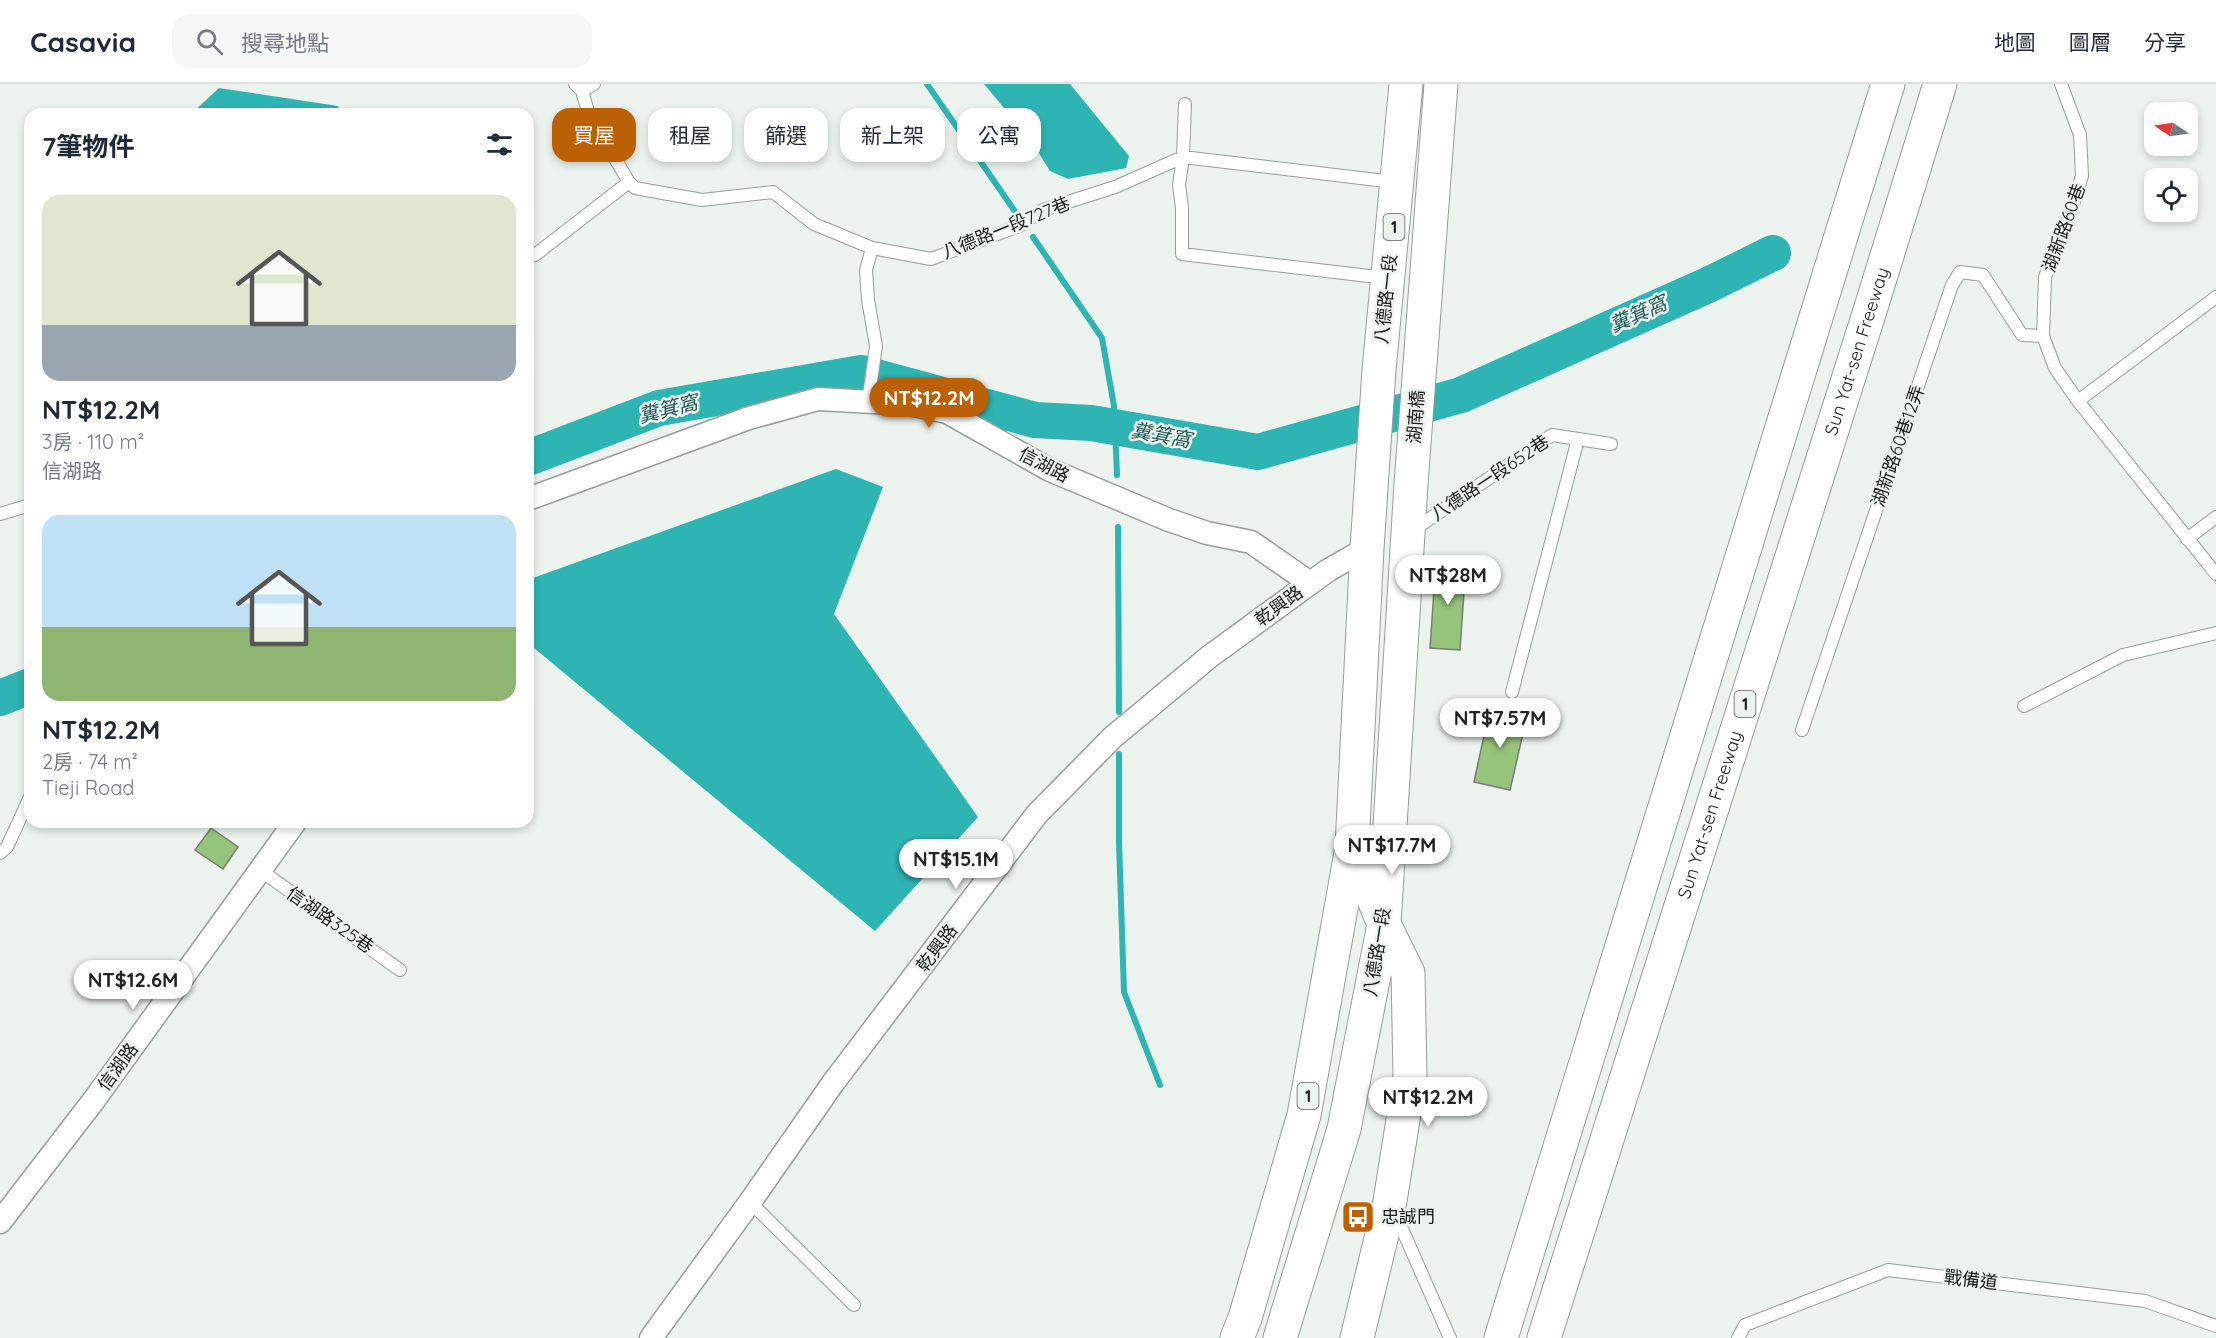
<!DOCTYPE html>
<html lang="zh-TW">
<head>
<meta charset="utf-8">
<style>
	body { margin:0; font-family:Quicksand,"Noto Sans TC",sans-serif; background:#f6f6f7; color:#1f2937; height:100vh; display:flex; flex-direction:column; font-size:22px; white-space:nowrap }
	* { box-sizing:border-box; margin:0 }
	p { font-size:20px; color:#747a83 }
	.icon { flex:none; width:33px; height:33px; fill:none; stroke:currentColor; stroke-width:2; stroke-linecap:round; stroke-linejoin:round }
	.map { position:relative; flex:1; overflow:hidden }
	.panel { position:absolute; left:24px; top:24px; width:510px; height:720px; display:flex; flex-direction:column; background:#fff; border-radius:18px; box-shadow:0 3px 9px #0003 }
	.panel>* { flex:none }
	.top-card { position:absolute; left:552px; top:24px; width:570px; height:54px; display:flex; gap:12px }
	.needle { width:39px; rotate:283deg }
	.controls { position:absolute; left:2144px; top:18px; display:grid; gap:12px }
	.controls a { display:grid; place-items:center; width:54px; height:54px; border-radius:12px; background:#fff; box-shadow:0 3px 9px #0003; font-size:30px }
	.price { position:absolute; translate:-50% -51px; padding:0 14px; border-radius:21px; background:#fff; color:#222; font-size:20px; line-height:39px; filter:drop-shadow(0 2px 3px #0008) }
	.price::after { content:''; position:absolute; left:50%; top:36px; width:18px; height:14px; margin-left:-9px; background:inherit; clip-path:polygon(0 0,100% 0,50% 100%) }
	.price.current { background:#bb6005; color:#fff }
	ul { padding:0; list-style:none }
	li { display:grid; align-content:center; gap:12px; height:318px; padding:0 18px }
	li span { display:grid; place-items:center; height:186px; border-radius:18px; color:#555 }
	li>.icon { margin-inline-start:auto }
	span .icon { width:108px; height:108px; fill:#fffc; stroke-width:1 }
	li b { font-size:26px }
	h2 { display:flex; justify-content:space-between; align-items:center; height:72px; padding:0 18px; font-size:26px }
	.tag { padding:0 21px; border-radius:18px; background:#fff; box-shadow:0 3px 9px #0003; font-size:21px; line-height:54px }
	.tag.current { background:#bb6005; color:#fff }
	header { display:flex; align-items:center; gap:36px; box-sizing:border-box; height:84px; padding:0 30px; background:#fff; border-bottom:2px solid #e0e1e3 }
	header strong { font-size:28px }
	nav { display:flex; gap:33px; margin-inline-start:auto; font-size:21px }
	.search { width:420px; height:54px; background:#f6f6f7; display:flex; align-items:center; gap:15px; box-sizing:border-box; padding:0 21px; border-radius:18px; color:#747a83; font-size:22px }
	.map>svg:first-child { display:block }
</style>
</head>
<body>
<header>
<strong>Casavia</strong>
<div class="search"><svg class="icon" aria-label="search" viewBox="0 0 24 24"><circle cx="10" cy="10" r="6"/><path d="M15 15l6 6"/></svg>搜尋地點</div>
<nav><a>地圖</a><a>圖層</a><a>分享</a></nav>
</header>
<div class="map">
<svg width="2216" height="1254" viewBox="0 0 2216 1254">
	<rect width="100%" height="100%" fill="#ecf3ee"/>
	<!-- water -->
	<path fill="#2db4b3" d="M984,0H1070L1129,72L1126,84L1068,95L1050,87L1030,55Z
		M219,4L338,22L341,30H191Z
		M836,385L883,403L834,530L978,733L875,847L528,559V503L533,494Z"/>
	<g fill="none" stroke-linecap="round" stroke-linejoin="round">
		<!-- stream -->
		<path stroke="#2db4b3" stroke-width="6" d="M927,0L1014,126
			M1033,153L1102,254L1114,322L1117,391
			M1118,443L1119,628
			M1119,670V758L1124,908L1160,1001"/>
		<!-- river -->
		<path stroke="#2db4b3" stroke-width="36" d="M528,374L659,324L861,289L1035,336L1091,339L1258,368L1461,311L1708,201L1773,169
			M0,614L30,602"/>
	</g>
	<!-- building -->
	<path fill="#97c47b" stroke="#787b76" stroke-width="1.5" d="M1436,477L1466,479L1460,566L1430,564Z
		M1490,624L1527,632L1510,706L1474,698Z
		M211,744L238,763L223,785L195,766Z"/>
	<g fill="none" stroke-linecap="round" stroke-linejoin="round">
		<!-- lane casing -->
		<g stroke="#989d99" stroke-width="14">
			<path id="lane" d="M575,0L582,7L589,31L629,98L635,104L702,116L773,108L814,140L872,164L931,175L1019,142L1043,126L1115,103L1183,73L1394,98
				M2061,0L2080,51L2082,92L2069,133L2045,193L2043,252L2055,284L2078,317L2216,490
				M582,7L594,0
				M1185,20L1183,73L1179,101L1182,124V170L1386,194
				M528,173L535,171L629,98
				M2078,317L2216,213
				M868,318L876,262L868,216L866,186L872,164
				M0,430L30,421
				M1412,447L1552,351L1611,360
				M2187,455L2216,433
				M1512,608L1578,355
				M2024,622L2123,571L2216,549
				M1802,646L1952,201L1960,188L1983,191L2022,251L2043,252
				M0,769L7,763L30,713
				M260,786L400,886
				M750,1118L854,1221
				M1395,1129L1450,1254
				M1738,1254L1745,1241L1888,1186L2145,1217L2216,1242"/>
		</g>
		<!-- street casing -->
		<g stroke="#989d99" stroke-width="25">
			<path id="street" d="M528,415L749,334L818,315L909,320L947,328L1050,386L1169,436L1207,449L1251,458L1310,499
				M0,1138L94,1016L295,738
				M651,1254L750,1118L833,999L1037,730L1113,653L1209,573L1327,487L1367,464"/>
		</g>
		<!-- secondary casing -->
		<g stroke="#989d99" stroke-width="35">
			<path id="secondary" d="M1352,763L1384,840L1408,889L1410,992L1390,1117L1357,1254"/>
		</g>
		<!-- primary casing -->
		<g stroke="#989d99" stroke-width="35">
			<path id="primary" d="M1237,1254L1245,1234L1304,1031L1352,763L1367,464L1379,286L1406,0
				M1280,1254L1344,1045L1384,840L1411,400L1441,0"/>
		</g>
		<!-- highway casing -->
		<g stroke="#989d99" stroke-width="35">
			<g id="highway">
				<path d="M1501,1254L1888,0"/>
				<path id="s1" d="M1544,1254L1873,217L1940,0"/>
			</g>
		</g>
		<!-- lane -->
		<use href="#lane" stroke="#fff" stroke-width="12"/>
		<!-- street -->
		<use href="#street" stroke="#fff" stroke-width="22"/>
		<!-- secondary -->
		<use href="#secondary" stroke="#fff" stroke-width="33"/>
		<!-- primary -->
		<use href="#primary" stroke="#fff" stroke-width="33"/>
		<!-- highway -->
		<use href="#highway" stroke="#fff" stroke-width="33"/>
	</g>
	<!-- icons -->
	<defs>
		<g id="bus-square" transform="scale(1.725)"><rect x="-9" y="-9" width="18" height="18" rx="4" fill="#bb6005" stroke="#ecf3ee"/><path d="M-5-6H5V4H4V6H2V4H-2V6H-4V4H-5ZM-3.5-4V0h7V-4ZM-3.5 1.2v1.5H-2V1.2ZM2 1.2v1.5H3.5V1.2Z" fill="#fff"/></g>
	</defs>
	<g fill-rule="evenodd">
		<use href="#bus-square" x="1358" y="1133"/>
	</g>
	<g text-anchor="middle" stroke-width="5" stroke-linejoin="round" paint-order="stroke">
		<!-- shield labels -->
		<g fill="#ecf3ee" stroke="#575b58" stroke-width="1.5">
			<rect x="1383.5" y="130" width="21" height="26" rx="4.5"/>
			<rect x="1734.5" y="607" width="21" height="26" rx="4.5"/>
			<rect x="1297.5" y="999" width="21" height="26" rx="4.5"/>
		</g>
		<g font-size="16" font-weight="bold" fill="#171a18">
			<text x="1394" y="149">1</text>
			<text x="1745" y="626">1</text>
			<text x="1308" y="1018">1</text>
		</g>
		<!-- street labels -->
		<g font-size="18" fill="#171a18" stroke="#ecf3ee">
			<text transform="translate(1006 144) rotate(-22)" y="6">八德路一段727巷</text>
			<text transform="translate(2064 144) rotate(-70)" y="6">湖新路60巷</text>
			<text transform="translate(1386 215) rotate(-84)" y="6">八德路一段</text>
			<text dy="6" stroke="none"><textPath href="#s1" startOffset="1035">Sun Yat-sen Freeway</textPath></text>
			<text transform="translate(1416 333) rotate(-86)" y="6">湖南橋</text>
			<text transform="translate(1898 362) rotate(-71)" y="6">湖新路60巷12弄</text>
			<text transform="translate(1044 381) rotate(27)" y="6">信湖路</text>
			<text transform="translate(1490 394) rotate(-34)" y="6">八德路一段652巷</text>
			<text transform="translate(1279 522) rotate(-36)" y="6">乾興路</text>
			<text dy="6" stroke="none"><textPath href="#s1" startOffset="549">Sun Yat-sen Freeway</textPath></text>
			<text transform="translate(330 836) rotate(35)" y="6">信湖路325巷</text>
			<text transform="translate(937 864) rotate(-53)" y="6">乾興路</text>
			<text transform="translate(1377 868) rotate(-81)" y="6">八德路一段</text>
			<text transform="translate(118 983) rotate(-54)" y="6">信湖路</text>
			<text transform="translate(1971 1196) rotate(7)" y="6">戰備道</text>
		</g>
		<!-- poi labels -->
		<g font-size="18" fill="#171a18" stroke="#ecf3ee" text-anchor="start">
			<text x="1381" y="1139">忠誠門</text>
		</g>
		<!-- water labels -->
		<g font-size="20" font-style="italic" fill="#235857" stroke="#ecf3ee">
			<text transform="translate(1638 230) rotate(-24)" y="7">糞箕窩</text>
			<text transform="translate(668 325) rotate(-14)" y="7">糞箕窩</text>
			<text transform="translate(1161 351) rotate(10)" y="7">糞箕窩</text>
		</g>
	</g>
</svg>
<div class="controls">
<a><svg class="needle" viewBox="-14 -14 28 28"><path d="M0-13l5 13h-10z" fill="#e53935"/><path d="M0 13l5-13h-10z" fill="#747a83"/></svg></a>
<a><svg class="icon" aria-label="locate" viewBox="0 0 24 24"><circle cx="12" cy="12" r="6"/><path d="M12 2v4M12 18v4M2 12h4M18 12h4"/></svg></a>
</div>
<b class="price current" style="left:929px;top:345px">NT$12.2M</b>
<b class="price" style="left:1448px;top:522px">NT$28M</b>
<b class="price" style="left:1500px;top:665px">NT$7.57M</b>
<b class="price" style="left:1392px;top:792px">NT$17.7M</b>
<b class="price" style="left:956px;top:806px">NT$15.1M</b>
<b class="price" style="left:133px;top:927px">NT$12.6M</b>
<b class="price" style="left:1428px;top:1044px">NT$12.2M</b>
<div class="top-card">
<a class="tag current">買屋</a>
<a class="tag">租屋</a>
<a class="tag">篩選</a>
<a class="tag">新上架</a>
<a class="tag">公寓</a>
</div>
<section class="panel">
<h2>7筆物件<svg class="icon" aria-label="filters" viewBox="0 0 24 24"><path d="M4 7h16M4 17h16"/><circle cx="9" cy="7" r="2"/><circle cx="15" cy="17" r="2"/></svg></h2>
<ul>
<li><span style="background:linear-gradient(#dfe7d0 70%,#9aa5b1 0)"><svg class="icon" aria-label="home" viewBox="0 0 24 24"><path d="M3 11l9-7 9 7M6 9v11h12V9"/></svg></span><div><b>NT$12.2M</b><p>3房 · 110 m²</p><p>信湖路</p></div></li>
<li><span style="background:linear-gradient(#bfe0f5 60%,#8fb573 0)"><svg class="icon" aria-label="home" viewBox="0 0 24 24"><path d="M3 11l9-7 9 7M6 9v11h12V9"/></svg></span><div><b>NT$12.2M</b><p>2房 · 74 m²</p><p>Tieji Road</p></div></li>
</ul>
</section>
</div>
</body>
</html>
